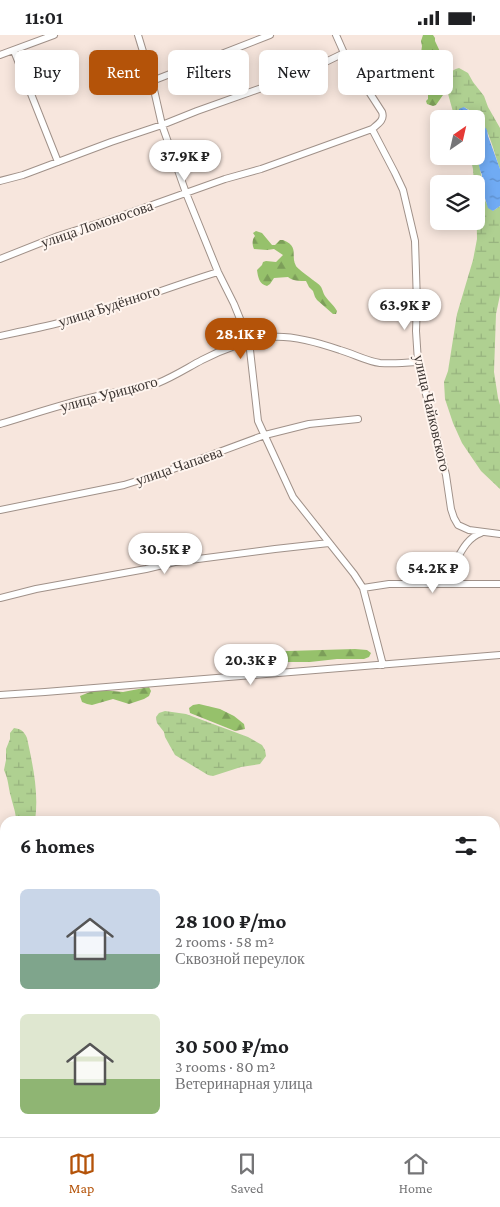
<!DOCTYPE html>
<html lang="en">
<head>
<meta charset="utf-8">
<style>
	body { margin:0; font-family:"Crimson Pro",serif; background:#f2f2f2; color:#202124; height:100vh; display:flex; flex-direction:column; font-size:19px; white-space:nowrap }
	* { box-sizing:border-box; margin:0 }
	p { font-size:16px; color:#757577 }
	.icon { flex:none; width:28px; height:28px; fill:none; stroke:currentColor; stroke-width:2; stroke-linecap:round; stroke-linejoin:round }
	.map { position:relative; flex:1; overflow:hidden }
	.drawer { position:absolute; left:0px; top:781px; width:500px; height:321px; display:flex; flex-direction:column; background:#fff; border-radius:15px 15px 0 0; box-shadow:0 2px 12px #0003 }
	.drawer>* { flex:none }
	.hud { position:absolute; left:15px; top:15px; width:470px; height:45px; display:flex; gap:10px }
	.needle { width:32px; rotate:34deg }
	.tools { position:absolute; left:430px; top:75px; display:grid; gap:10px }
	.tools a { display:grid; place-items:center; width:55px; height:55px; border-radius:8px; background:#fff; box-shadow:0 2px 12px #0003; font-size:25px }
	.price { position:absolute; translate:-50% -42px; padding:0 11px; border-radius:18px; background:#fff; color:#222; font-size:16px; line-height:32px; filter:drop-shadow(0 1px 2px #0008) }
	.price::after { content:''; position:absolute; left:50%; top:30px; width:15px; height:11px; margin-left:-8px; background:inherit; clip-path:polygon(0 0,100% 0,50% 100%) }
	.price.active { background:#b45309; color:#fff }
	ul { padding:0; list-style:none }
	li { display:flex; align-items:center; gap:15px; height:125px; padding:0 20px }
	li span { display:grid; place-items:center; flex:none; width:140px; height:100px; border-radius:8px; color:#555 }
	li>.icon { margin-inline-start:auto }
	span .icon { width:60px; height:60px; fill:#fffc; stroke-width:1 }
	li b { font-size:21px }
	h2 { display:flex; justify-content:space-between; align-items:center; height:60px; padding:0 20px; font-size:21px }
	.tag { padding:0 18px; border-radius:8px; background:#fff; box-shadow:0 2px 12px #0003; font-size:18px; line-height:45px }
	.tag.active { background:#b45309; color:#fff }
	.status { display:flex; justify-content:space-between; align-items:center; height:35px; padding:0 25px; background:#fff; direction:ltr }
	.status svg { height:14px; fill:currentColor }
	.tab-bar { display:flex; justify-content:space-around; align-items:center; height:70px; border-top:1px solid #e0e0e0; background:#fff; font-size:14px; color:#757577 }
	.tab-bar a { display:grid; justify-items:center; gap:2px }
	.tab-bar .active { color:#b45309 }
	.map>svg:first-child { display:block }
</style>
</head>
<body>
<div class="status"><b>11:01</b><svg viewBox="0 0 49 12"><path d="M0 12V9h3v3zM5 12V6h3v6zM10 12V3h3v9zM15 12V0h3v12zM26 1h20v11H26zM47 4h2v5h-2z"/></svg></div>
<div class="map">
<svg width="500" height="1102" viewBox="0 0 500 1102">
	<defs>
		<pattern id="grass-tufts" width="24" height="20" patternUnits="userSpaceOnUse" patternTransform="scale(1.25)"><rect width="24" height="20" fill="#afd091"/><path d="M3 7l-1-3M5 7V3M7 7l1-3M15 17l-1-3M17 17v-4M19 17l1-3" fill="none" stroke="#97b37e"/></pattern>
		<pattern id="forest-firs" width="22" height="20" patternUnits="userSpaceOnUse" patternTransform="scale(1.25)"><rect width="22" height="20" fill="#96c16b"/><path d="M5 1l3.5 6h-7zM16 11l3.5 6h-7z" fill="#7c9e59"/></pattern>
		<pattern id="wetland-marsh" width="20" height="14" patternUnits="userSpaceOnUse" patternTransform="scale(1.25)"><rect width="20" height="14" fill="#afd091"/><path d="M1 5h8M5 5V1M11 12h8M15 12V8" fill="none" stroke="#97b37e"/></pattern>
		<pattern id="water-ripples" width="26" height="14" patternUnits="userSpaceOnUse" patternTransform="scale(1.25)"><rect width="26" height="14" fill="#70abf4"/><path d="M2 4q2-2 4 0t4 0M15 11q2-2 4 0t4 0" fill="none" stroke="#5d8cc6"/></pattern>
	</defs>
	<rect width="100%" height="100%" fill="#f7e6dd"/>
	<!-- grass -->
	<path fill="url(#grass-tufts)" d="M250,1098H388L386,1102H262Z"/>
	<!-- forest -->
	<path fill="url(#forest-firs)" d="M423,0H433L435,3V6L444,25L446,34L443,60L436,70L433,71L427,69L426,66L428,64V55L435,46L431,42L421,18L422,11L421,6Z
		M256,196L262,198L272,210H275L280,205H283C300,212 290,220 296,231C298,234 313,245 317,248C323,252 322,256 325,261C329,267 334,270 337,276L336,279H333L317,265L315,262L313,256L309,252L306,246C300,246 292,246 288,242L274,243L270,249L267,251C259,249 258,242 257,235L262,230L263,227L266,226L276,227L283,220L274,214L267,215L254,214C252,210 252,204 255,201L253,198Z
		M355,614L367,615L371,618L369,622L364,624H337L310,627H278L257,633L242,631L239,626L241,622L250,617Z
		M149,652L151,656L149,661L144,664L129,669L113,664L92,670L87,669L82,667L80,661L90,657L101,655L123,657Z
		M199,669L220,674L234,681L244,689L245,694L235,696L190,678L189,673L193,670Z"/>
	<!-- wetland -->
	<path fill="url(#wetland-marsh)" d="M459,33L468,38L473,47L484,61L488,72L500,93V134C494,118 489,92 477,81C473,77 468,74 464,72L459,80L462,84H455L445,48C448,41 452,34 459,33Z
		M476,115C479,123 479,131 481,139C482,143 481,147 481,151C482,159 486,171 493,176L500,171V260L496,279L494,337L498,363L500,370V454L481,436L462,408L453,388L445,364L444,347L448,336L457,279L473,225L477,204L476,149H474L473,134L470,121H476Z
		M165,676L186,679L248,702L262,710L265,715L266,721L260,729L241,732L213,741L208,740L175,720L165,702L164,697L157,688L156,682L159,678Z
		M14,693C21,694 24,696 27,703C33,731 39,758 35,786H16C16,777 13,771 11,762C8,752 9,746 4,735L6,725V714L10,704V698Z
		M0,847L5,851V949L0,948Z"/>
	<!-- water -->
	<path fill="url(#water-ripples)" d="M464,72L477,81L487,95L488,101L500,134V171L493,176L488,173L483,157L481,150L482,140L480,135L476,115V84H462L459,80V74Z"/>
	<g fill="none" stroke-linecap="round" stroke-linejoin="round">
		<!-- minor casing -->
		<g stroke="#a09189" stroke-width="8">
			<path id="minor" d="M138,0L152,46L162,90L186,158L218,237L234,269L249,306L258,386L293,462L354,539L363,553L383,630
				M14,16L58,127
				M0,20L54,0
				M152,46L270,0
				M372,94L395,138L403,155L415,206L417,268L416,296L418,327L446,440L451,474L454,483L458,490L469,495L500,499
				M0,146L23,140L111,107L162,90L197,76L301,39L344,18
				M0,224L58,201L121,181L225,144L261,134L372,94C378,89 385,85 382,77L344,18L336,0
				M0,301C38,293 76,285 112,273C147,261 182,248 218,237
				M0,389C34,379 68,367 102,360C121,356 140,354 158,348C173,342 187,333 202,325C221,315 248,305 270,302C291,300 320,308 340,315C354,319 366,326 380,328C393,329 405,328 418,327
				M0,475L124,450L165,437L265,400L309,389L358,384
				M437,549C441,545 445,542 449,537C459,523 464,504 481,498
				M363,553L389,549H500
				M0,563L36,554L146,534L175,527L275,514L329,508
				M0,660L45,657L500,620"/>
		</g>
		<!-- minor -->
		<use href="#minor" stroke="#fff" stroke-width="6"/>
		<!-- rail -->
		<path stroke="#685e5a" stroke-width="2" stroke-dasharray="10 5" stroke-linecap="butt" d="M0,840L5,842
			M495,872L500,870
			M495,904H500"/>
	</g>
	<g text-anchor="middle" stroke-width="4" stroke-linejoin="round" paint-order="stroke">
		<!-- street labels -->
		<g font-size="15" fill="#3d3633" stroke="#fff5ef">
			<text transform="translate(97 189) rotate(-19)" y="5">улица Ломоносова</text>
			<text transform="translate(109 271) rotate(-18)" y="5">улица Будённого</text>
			<text transform="translate(109 359) rotate(-15)" y="5">улица Урицкого</text>
			<text transform="translate(432 378) rotate(77)" y="5">улица Чайковского</text>
			<text transform="translate(179 431) rotate(-19)" y="5">улица Чапаева</text>
		</g>
	</g>
</svg>
<div class="tools">
<a><svg class="needle" viewBox="-14 -14 28 28"><path d="M0-13l5 13h-10z" fill="#e53935"/><path d="M0 13l5-13h-10z" fill="#757577"/></svg></a>
<a><svg class="icon" aria-label="layers" viewBox="0 0 24 24"><path d="M12 4l9 5-9 5-9-5zM3 14l9 5 9-5"/></svg></a>
</div>
<b class="price" style="left:185px;top:147px">37.9K ₽</b>
<b class="price" style="left:405px;top:296px">63.9K ₽</b>
<b class="price active" style="left:241px;top:325px">28.1K ₽</b>
<b class="price" style="left:165px;top:540px">30.5K ₽</b>
<b class="price" style="left:433px;top:559px">54.2K ₽</b>
<b class="price" style="left:251px;top:651px">20.3K ₽</b>
<div class="hud">
<a class="tag">Buy</a>
<a class="tag active">Rent</a>
<a class="tag">Filters</a>
<a class="tag">New</a>
<a class="tag">Apartment</a>
</div>
<section class="drawer">
<h2>6 homes<svg class="icon" aria-label="filters" viewBox="0 0 24 24"><path d="M4 7h16M4 17h16"/><circle cx="9" cy="7" r="2"/><circle cx="15" cy="17" r="2"/></svg></h2>
<ul>
<li><span style="background:linear-gradient(#c9d6e8 65%,#7fa58c 0)"><svg class="icon" aria-label="home" viewBox="0 0 24 24"><path d="M3 11l9-7 9 7M6 9v11h12V9"/></svg></span><div><b>28 100 ₽/mo</b><p>2 rooms · 58 m²</p><p>Сквозной переулок</p></div></li>
<li><span style="background:linear-gradient(#dfe7d0 65%,#8fb573 0)"><svg class="icon" aria-label="home" viewBox="0 0 24 24"><path d="M3 11l9-7 9 7M6 9v11h12V9"/></svg></span><div><b>30 500 ₽/mo</b><p>3 rooms · 80 m²</p><p>Ветеринарная улица</p></div></li>
</ul>
</section>
</div>
<nav class="tab-bar">
<a class="active"><svg class="icon" aria-label="map" viewBox="0 0 24 24"><path d="M3 6l6-2 6 2 6-2v14l-6 2-6-2-6 2zM9 4v14M15 6v14"/></svg>Map</a>
<a><svg class="icon" aria-label="saved" viewBox="0 0 24 24"><path d="M7 4h10v16l-5-4-5 4z"/></svg>Saved</a>
<a><svg class="icon" aria-label="home" viewBox="0 0 24 24"><path d="M3 11l9-7 9 7M6 9v11h12V9"/></svg>Home</a>
</nav>
</body>
</html>
